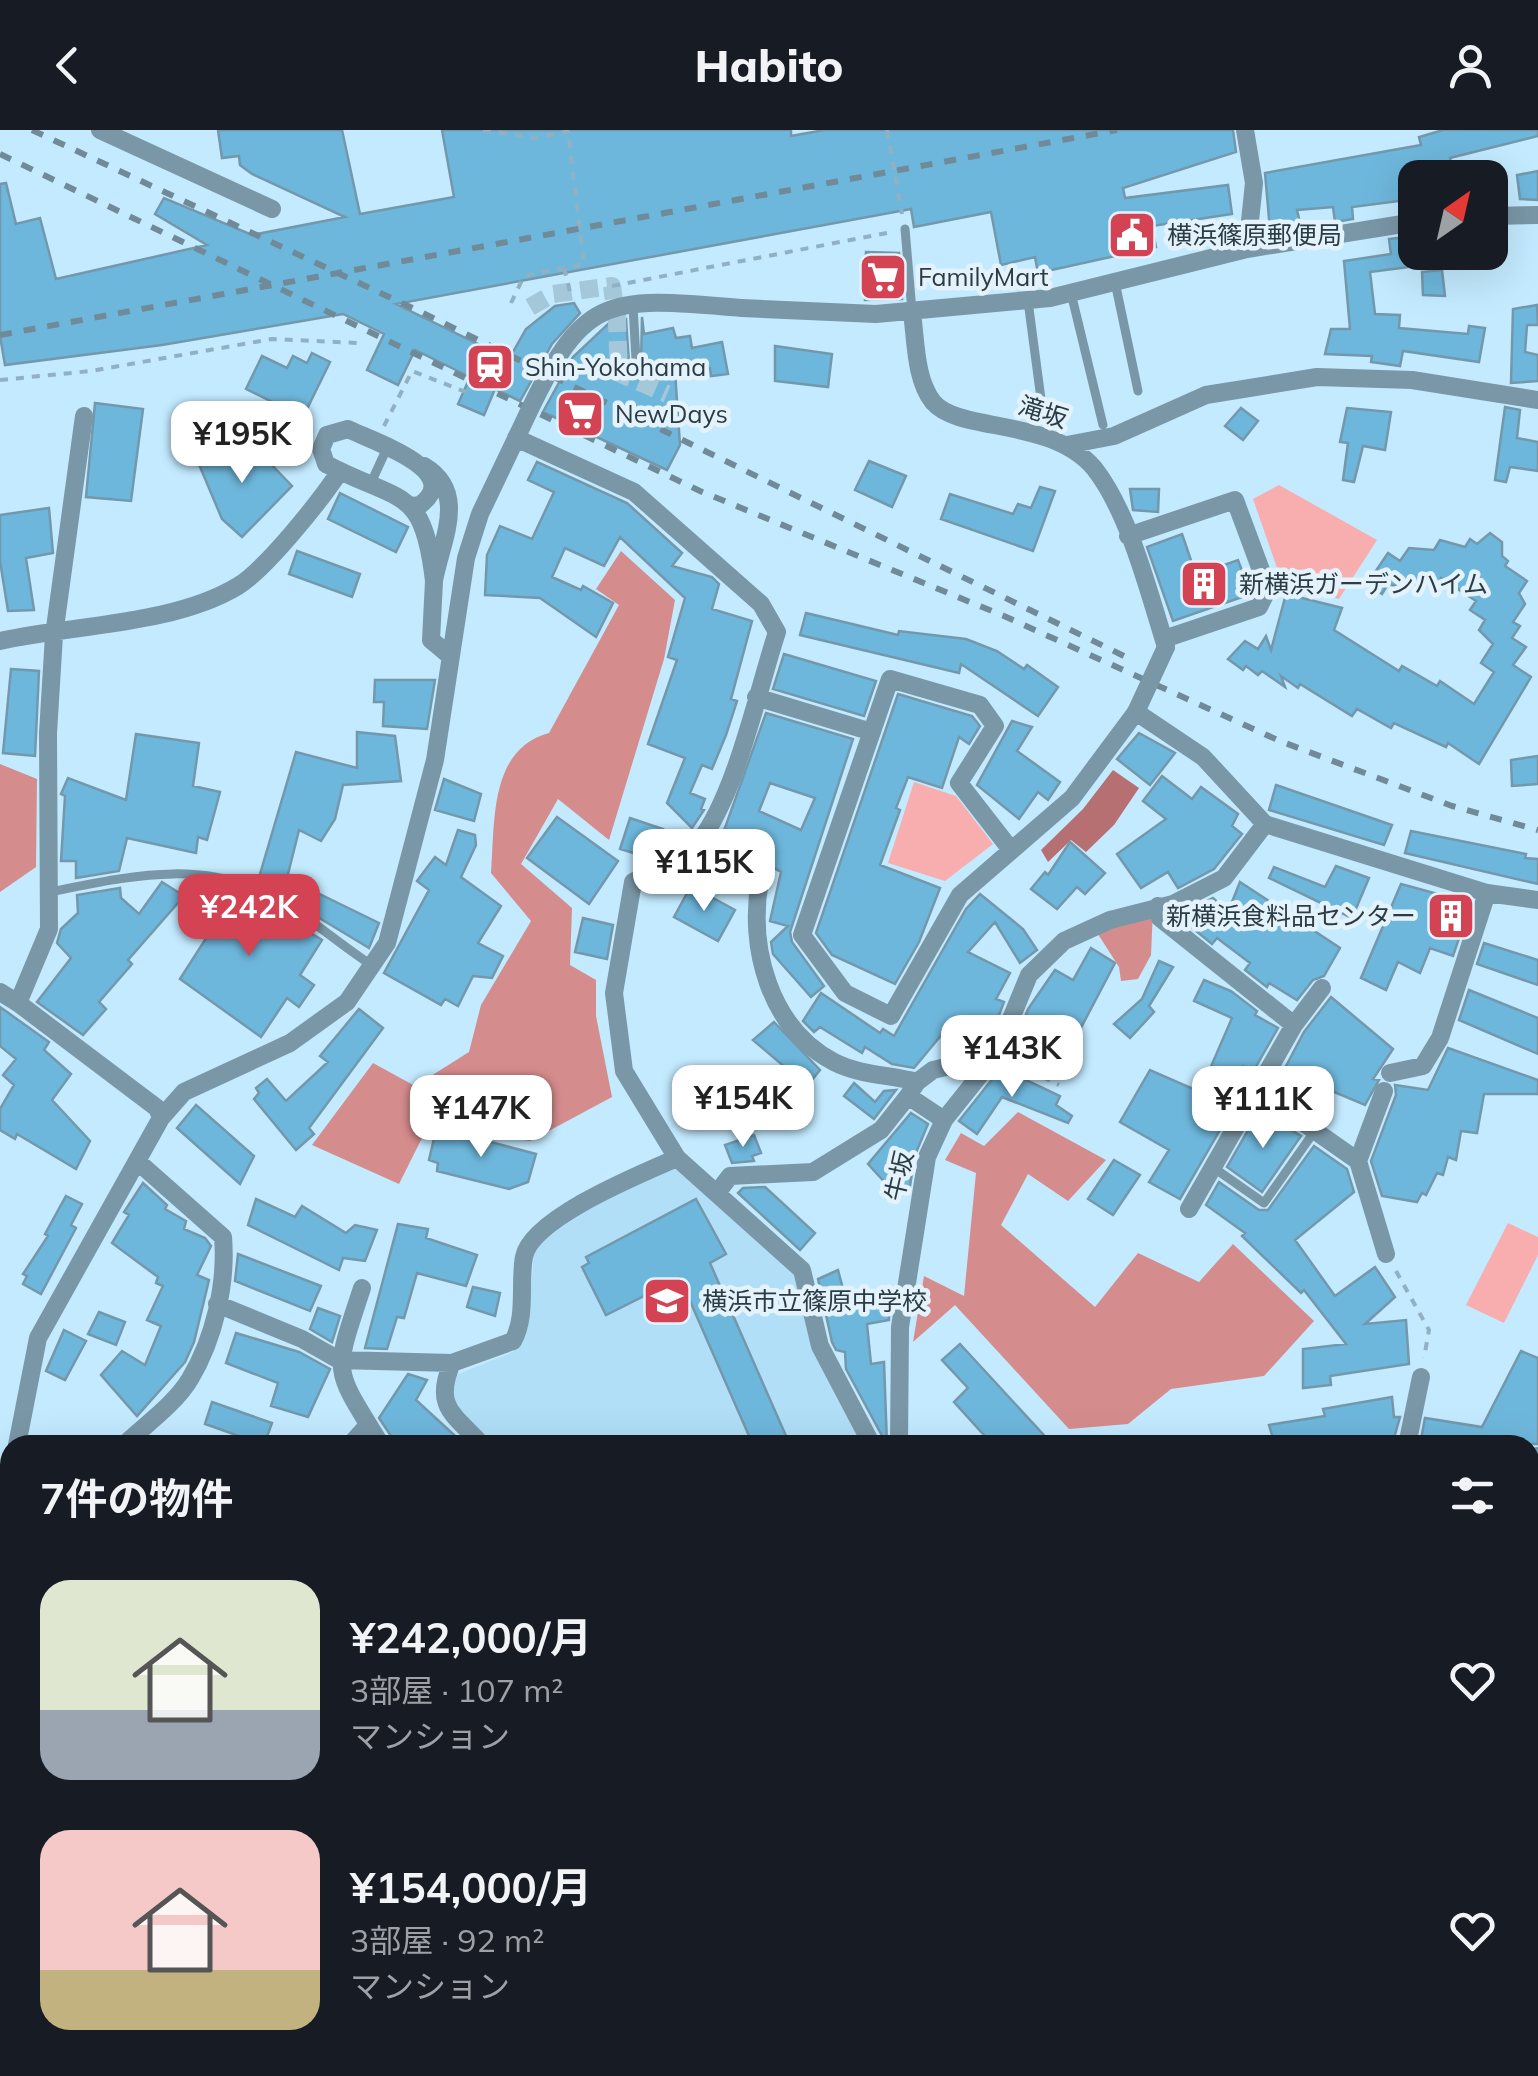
<!DOCTYPE html>
<html lang="ja">
<head>
<meta charset="utf-8">
<style>
	body { margin:0; font-family:Mulish,"Noto Sans JP",sans-serif; background:#20242c; color:#f1f3f6; height:100vh; display:flex; flex-direction:column; font-size:38px; white-space:nowrap }
	* { box-sizing:border-box; margin:0 }
	p { font-size:32px; color:#9ea1a6 }
	.icon { flex:none; width:55px; height:55px; fill:none; stroke:currentColor; stroke-width:2; stroke-linecap:round; stroke-linejoin:round }
	.map { position:relative; flex:1; overflow:hidden }
	.drawer { position:absolute; left:0px; top:1305px; width:1540px; height:642px; display:flex; flex-direction:column; background:#171b24; border-radius:30px 30px 0 0; box-shadow:0 10px 40px #0002 }
	.drawer>* { flex:none }
	.needle { width:65px; rotate:34deg }
	.fabs { position:absolute; left:1398px; top:30px; display:grid; gap:20px }
	.fabs a { display:grid; place-items:center; width:110px; height:110px; border-radius:20px; background:#171b24; box-shadow:0 10px 40px #0002; font-size:50px }
	.price { position:absolute; translate:-50% -85px; padding:0 22px; border-radius:20px; background:#fff; color:#222; font-size:32px; line-height:65px; filter:drop-shadow(0 2px 5px #0008) }
	.price::after { content:''; position:absolute; left:50%; top:60px; width:30px; height:22px; margin-left:-15px; background:inherit; clip-path:polygon(0 0,100% 0,50% 100%) }
	.price.current { background:#d34353; color:#fff }
	ul { padding:0; list-style:none }
	li { display:flex; align-items:center; gap:30px; height:250px; padding:0 40px }
	li span { display:grid; place-items:center; flex:none; width:280px; height:200px; border-radius:30px; color:#555 }
	li>.icon { margin-inline-start:auto }
	span .icon { width:120px; height:120px; fill:#fffc; stroke-width:1 }
	li b { font-size:42px }
	h2 { display:flex; justify-content:space-between; align-items:center; height:120px; padding:0 40px; font-size:42px }
	header { display:flex; justify-content:space-between; align-items:center; height:130px; padding:0 40px; background:#171b24; font-size:45px; font-weight:800 }
	.map>svg:first-child { display:block }
</style>
</head>
<body>
<header><svg class="icon" aria-label="back" viewBox="0 0 24 24"><path d="M15 5l-7 7 7 7"/></svg>Habito<svg class="icon" aria-label="person" viewBox="0 0 24 24"><circle cx="12" cy="8" r="4"/><path d="M4 21q1-7 8-7t8 7"/></svg></header>
<div class="map">
<svg width="1538" height="1946" viewBox="0 0 1538 1946">
	<rect width="100%" height="100%" fill="#c3eaff"/>
	<!-- built -->
	<path fill="#b0dff7" d="M671,1037L681,1040L797,1145L864,1315H491L454,1271L450,1258L456,1245L513,1222L528,1197L534,1123L540,1109L588,1075Z"/>
	<!-- green -->
	<path fill="#f8aeaf" d="M1279,355L1377,410L1339,469L1282,452L1253,369Z
		M914,652L956,666L993,714L945,751L888,733Z
		M1508,1093L1538,1107V1125L1504,1193L1466,1175Z"/>
	<!-- forest -->
	<path fill="#d58c8d" d="M621,421L675,470L664,529L609,710L558,669L521,734L572,778L570,835L596,850V886L612,967L530,1011L429,994L399,1054L312,1015L373,933L415,956L469,922L481,875L531,791L491,743C495,692 489,619 549,603L619,475L596,459Z
		M0,634L37,649L36,737L0,762Z
		M1153,779L1151,825L1138,849L1121,851L1119,837L1096,801Z
		M1018,982L1106,1030L1068,1071L1028,1044L1001,1095L1095,1177L1138,1123L1199,1152L1233,1114L1314,1191L1264,1246L1171,1259L1128,1294L1069,1299L955,1175L913,1212L924,1146L964,1166L976,1043L945,1030L961,1003L984,1016Z"/>
	<!-- water -->
	<path fill="#b77072" d="M1113,640L1139,658L1114,695L1086,722L1071,710L1048,732L1041,720L1083,679Z"/>
	<!-- building -->
	<path fill="#6eb7dc" stroke="#7498ab" stroke-width="2.5" fill-rule="evenodd" d="M218,0H342L360,84L454,67L442,0H791V6L824,0H1233L1236,22L1123,58L1125,68L1228,55L1232,84L1152,96L1156,117L1038,143L1035,127L1001,135L991,82L914,97L911,79L396,174L509,229L526,199L555,176L574,173L580,183L552,214L520,271L495,259L484,285L458,274L470,247L415,220L398,255L367,240L384,204L343,184L162,215L5,235L0,206V54L6,53L16,94L40,88L56,149L207,115L155,84L164,68L252,105L345,87L252,44L240,35L239,26L222,28Z
		M1443,0H1538V6L1450,28L1455,48H1404L1407,70L1352,77L1353,89L1335,92L1333,77L1297,80L1301,97L1270,100L1265,43L1421,15L1419,7Z
		M1538,41V70L1520,69L1517,45Z
		M1413,106L1417,136L1370,142L1375,184L1400,185L1399,198L1468,204L1469,196L1485,198L1479,232L1403,221L1400,236L1371,232L1372,226L1325,224L1331,199H1350L1344,131L1391,124L1389,109Z
		M866,122L899,123L902,169L865,170Z
		M1442,140L1445,166L1423,165L1422,142Z
		M1537,175L1538,195H1527L1525,222L1538,225V251L1511,253L1513,179Z
		M642,187L644,204L673,198L676,208L690,206L692,218L722,212L728,244L711,246L710,238L675,241L680,315L667,340L543,282L573,227L608,194L626,189L629,233L641,235Z
		M775,216L832,224L828,257L775,251Z
		M312,223L330,232L303,287L246,259L262,226L287,238L293,226L307,233Z
		M95,273L143,279L131,371L86,367Z
		M1505,277L1520,280L1517,308L1538,312V341L1510,337L1506,352L1495,350Z
		M1241,278L1258,291L1243,310L1225,296Z
		M1347,278L1391,282L1385,320L1363,316L1354,352L1343,350L1348,313L1340,312Z
		M231,318L265,328L292,356L242,407L222,389L198,332L206,324Z
		M869,331L906,346L892,377L855,360Z
		M537,332L627,373L682,423L672,436L712,447L719,454L712,479L752,491L731,569L737,571L726,605L712,639L702,635L690,663L705,669L701,679L704,680L692,698L667,673L685,628L648,614L677,530L668,527L685,468L620,407L604,436L565,418L552,447L581,460L583,456L613,473L596,507L540,468L485,465L487,425L500,396L532,409L554,362L528,350Z
		M1040,357L1055,361L1033,421L941,389L950,364L1013,384L1018,374L1031,378Z
		M1130,359H1159L1158,382L1133,380Z
		M340,363L408,397L396,422L328,389Z
		M49,378L53,423L26,428L34,480L8,481L0,431V385Z
		M1490,403L1502,412V426L1508,431L1505,436L1527,451L1519,463L1525,474L1513,492L1520,496L1512,508L1526,517L1513,535L1531,547L1479,634L1448,613L1446,617L1394,593L1391,598L1357,579L1352,586L1300,554L1298,558L1281,546L1285,557L1262,541L1258,545L1246,536L1243,540L1228,529L1245,511L1258,519L1266,506L1271,520L1286,464L1342,478L1334,500L1399,541L1402,536L1437,556L1440,551L1474,574L1494,542L1481,533L1493,514L1479,500L1485,490L1470,480L1476,471L1441,448L1435,457L1424,450L1419,457L1412,453L1408,459L1388,454L1382,464L1367,454L1388,423L1400,431L1409,418L1434,420L1440,410L1465,417L1470,409L1477,414Z
		M1182,404L1196,445L1238,430L1251,464L1173,491L1147,417Z
		M297,421L360,444L352,467L289,444Z
		M806,483L898,505L899,501L966,509L997,521L1024,539L1027,535L1058,557L1038,586L961,534L959,543L800,505Z
		M784,524L876,551L864,586L773,559Z
		M11,539L39,541L35,626L3,623Z
		M375,550H435L427,599L383,596L384,572H374Z
		M898,564L972,586L980,596L969,614L959,607L942,658L908,647L896,678L900,680L880,735L940,758L919,812L895,854L832,825L816,803Z
		M766,583L853,609L790,802L792,812L824,856L811,867L773,824L771,812L788,796L770,791L781,742L721,709ZM770,653L815,668L801,700L759,681Z
		M1012,591L1032,597L1017,621L1060,652L1048,670L1038,662L1019,689L977,655Z
		M357,602L395,606L401,651L343,655L335,689L321,711L299,700L287,748L379,793L369,818L258,751L296,622L357,638Z
		M1139,603L1175,623L1150,655L1117,629Z
		M136,604L199,613L193,656L220,662L207,710L198,707L196,723L127,708L119,741L76,748V731H61L65,666L61,664L68,648L126,670Z
		M1538,626V654L1512,656L1511,630Z
		M1162,646L1192,669L1201,657L1238,684L1232,696L1242,704L1214,739L1178,758L1168,742L1141,758L1117,724L1166,689L1143,671Z
		M444,649L481,664L474,691L435,680Z
		M1276,655L1392,695L1384,715L1269,680Z
		M557,687L618,731L589,774L527,728Z
		M630,688L663,699L653,729L620,719Z
		M458,700L475,705L476,715L461,747L501,776L478,813L503,826L492,848L473,846L458,876L445,869L441,875L384,843L429,760L417,751L435,727L446,735Z
		M1411,701L1526,724L1525,728L1538,729V754L1405,723Z
		M1070,712L1105,743L1085,764L1077,757L1057,779L1031,759L1045,742L1048,745Z
		M1336,736L1369,748L1352,788L1269,748L1274,737L1325,757Z
		M162,752L184,766L128,830L132,834L99,872L106,879L83,905L37,872L71,828L57,813L61,799L78,783L77,765L120,758L121,768L139,784Z
		M1240,752L1340,818L1324,846L1313,850L1297,870L1269,853L1267,857L1245,840L1250,833L1217,808L1212,814L1184,791L1191,779L1213,768L1228,782Z
		M1401,754L1471,773L1453,826L1430,818L1420,843L1398,832L1386,860L1361,848Z
		M207,755L234,778L246,764L322,810L300,845L314,855L299,877L287,868L261,907L180,849L212,799L187,781Z
		M691,756L735,780L718,811L674,787Z
		M980,764L1023,799L1037,820L1020,833L995,792L968,822L1010,843L996,869L1004,872L994,898L989,896L975,917L966,919L943,903L914,938L892,934L865,917L862,923L820,897L814,902L803,891L821,863L880,903L883,899L894,906L966,779Z
		M583,788L613,795L607,829L575,822Z
		M1484,813L1538,830V855L1477,834Z
		M1091,818L1115,833L1064,930L1017,907L1028,879L1055,840L1073,850Z
		M1159,831L1173,837L1149,876L1154,882L1130,908L1114,894L1142,869Z
		M1204,850L1231,861L1257,881L1255,885L1278,898L1254,940L1243,936L1224,993L1180,1069L1149,1052L1169,1020L1120,992L1150,940L1200,962L1232,888L1194,871Z
		M1469,860L1538,888V924L1459,890Z
		M1331,867L1393,919L1373,949L1379,950L1365,975L1320,956L1303,977L1275,957L1304,902Z
		M0,877L49,912L44,920L71,944L52,970L90,1011L76,1039L17,1004L15,1009L0,1000V979L14,955L3,945L16,929L0,916Z
		M359,879L383,898L309,998L314,1004L296,1020L254,969L259,963L256,958L267,949L286,971L328,932L320,926Z
		M774,892L820,940L807,956L753,910Z
		M1448,918L1538,950V964H1484L1477,1003L1461,1001L1456,1030L1448,1027L1443,1045L1437,1043L1426,1065L1422,1063L1417,1072L1382,1066L1371,1031L1396,965L1395,955L1428,960Z
		M1001,938L1060,966L1056,975L1072,986L1068,993L1002,967L977,1004L959,991Z
		M854,953L875,972L884,961L896,960L874,989L844,966Z
		M196,975L254,1026L240,1054L177,998Z
		M1259,981L1301,1006L1262,1062L1227,1037Z
		M911,983L928,994L915,1025L909,1062L889,1057L868,1034Z
		M445,1000L536,1024L528,1052L509,1059L437,1041L438,1033L429,1030L435,1004L444,1005Z
		M754,1005L761,1023L752,1026L754,1031L732,1033L725,1015Z
		M1314,1016L1347,1039L1354,1062L1295,1110L1335,1166L1375,1137L1395,1167L1365,1194L1406,1190L1409,1234L1330,1246L1331,1255L1303,1258V1219L1346,1214L1304,1160L1301,1163L1242,1106L1245,1103L1206,1075L1219,1052L1259,1080H1268Z
		M1114,1030L1140,1045L1113,1085L1088,1069Z
		M143,1053L167,1075L165,1079L186,1091L184,1099L205,1108L211,1116L197,1145L209,1150L194,1212L185,1232L137,1286L101,1245L122,1221L145,1235L161,1196L147,1190L163,1156L156,1153L158,1147L112,1113L129,1085L124,1082Z
		M765,1057L815,1103L800,1120L738,1063L743,1058Z
		M66,1066L82,1074L71,1095L76,1098L41,1164L23,1154L27,1146L23,1144L48,1106L45,1104Z
		M256,1069L295,1087L302,1076L346,1103L355,1095L377,1100L365,1131L343,1128L339,1140L248,1095Z
		M696,1069L726,1124L710,1133L790,1315H753L680,1148L606,1185L582,1137L589,1133L586,1127Z
		M398,1094L428,1099L426,1108L477,1125L466,1156L417,1143L404,1188L397,1187L387,1219L365,1218Z
		M238,1124L321,1156L310,1181L235,1151Z
		M838,1140L847,1174L889,1165V1190L867,1194L871,1234L884,1232L887,1315L846,1239L845,1222L836,1220L832,1212L818,1149Z
		M473,1157L500,1163L495,1186L467,1177Z
		M318,1178L340,1186L332,1212L310,1199Z
		M99,1182L125,1192L116,1215L88,1204Z
		M64,1200L86,1211L65,1250L46,1241Z
		M236,1203L299,1222L330,1239L308,1287L271,1276L278,1253L226,1233Z
		M960,1214L1053,1315H993L954,1272L968,1258L942,1230Z
		M1521,1221L1538,1228V1314L1420,1315L1425,1288L1482,1297Z
		M408,1244L427,1250L416,1270L465,1315H397L379,1288Z
		M1392,1267L1394,1287H1400L1392,1315H1275L1269,1295L1325,1286L1323,1279Z
		M212,1272L272,1293L264,1315L205,1294Z"/>
	<g fill="none" stroke-linecap="round" stroke-linejoin="round">
		<!-- street-tunnel -->
		<path stroke="#a5c7da" stroke-width="18" stroke-dasharray="18 9" stroke-linecap="butt" d="M530,177L553,164L612,156L617,193
			M626,193H617L619,243L667,264"/>
		<!-- path -->
		<path stroke="#91b1c2" stroke-width="4" stroke-dasharray="8 8" stroke-linecap="butt" d="M483,0L535,8L576,0
			M887,0L902,84
			M564,138L570,162
			M612,156L892,102
			M511,173L524,146L584,134L568,2
			M484,235L489,237
			M0,250L91,241L272,209L358,213
			M384,296L412,241L471,264
			M1014,933L1059,955
			M1396,1141L1429,1200L1424,1228
			M1530,1635L1538,1649"/>
		<!-- lane -->
		<path stroke="#7a97a7" stroke-width="9" d="M905,99L912,181
			M1115,152L1138,261
			M1071,163L1103,295
			M1028,171L1041,269
			M633,176L636,229
			M370,355L387,318
			M49,762C127,747 203,727 277,769C311,788 340,815 373,836
			M1214,1038L1264,1073L1314,1002"/>
		<!-- street -->
		<path stroke="#7a97a7" stroke-width="18" d="M100,0L272,79
			M1245,0L1254,53L1247,119
			M1490,86L1538,85
			M742,178L876,184L1050,168L1247,119L1415,92
			M912,183C916,211 915,249 933,272C959,303 1051,287 1094,338C1129,382 1149,463 1166,517
			M84,286L54,505L48,603L49,799L18,873L157,978L161,988
			M516,308L634,362L761,474L777,502C758,560 736,665 699,712C685,731 654,741 633,752L614,863L624,941L677,1028L802,1140L820,1216L872,1315
			M1067,315L1114,306L1206,265L1317,247L1412,250L1538,270
			M413,376L420,375C466,341 372,311 348,299L327,305L321,319L326,334C402,374 423,355 434,451C441,411 469,363 424,336
			M1128,406L1235,370L1268,459L1259,477L1164,509
			M434,451L431,510L449,525
			M0,511C71,495 174,495 238,456C266,439 321,370 340,341
			M756,567L872,602
			M701,711L760,750C748,817 769,898 834,932C859,945 891,945 917,952L908,966L944,990
			M1011,720L959,653L995,596L980,575L890,549L802,805L845,863L891,886L960,765L1072,668L1136,582L1203,627L1265,694L1487,763L1538,770
			M1158,776L1160,788L1294,895
			M1322,858L1294,895L1257,960L1358,1031
			M0,862L18,873
			M1390,943L1423,936L1440,908L1487,763
			M917,952L933,940L996,925
			M1384,961L1358,1031L1386,1124
			M717,1063L730,1046L813,1042L881,1000L908,966
			M1189,1079L1257,960
			M362,1158C333,1247 332,1235 381,1315
			M217,1174L302,1209L339,1230L452,1233L513,1211C527,1186 519,1153 524,1127C531,1088 643,1043 677,1028
			M452,1233C433,1277 454,1284 482,1315
			M17,1315L38,1208L161,988L184,962L290,913L347,872L387,813L435,630L466,428L480,384L521,298
			M124,1315C145,1295 175,1274 190,1249C214,1209 227,1154 223,1107L137,1031
			M350,1315L368,1295
			M899,1315L900,1197L927,1027L944,990L996,925L1029,845L1064,811L1110,790L1173,774L1224,748L1265,694
			M1407,1315L1421,1247
			M1530,1331L1538,1326
			M0,1393L10,1353
			M0,1447L10,1441
			M0,1599L10,1654
			M1530,1750L1538,1754
			M1530,1856L1538,1843
			M1530,1896L1538,1902
			M604,1938H674
			M884,1938L885,1946
			M1095,1938L1105,1946
			M1410,1938L1414,1946
			M462,1946L467,1938
			M940,1946L948,1938
			M1369,1946V1938
			M1486,1946L1489,1938"/>
		<!-- rail -->
		<path stroke="#708a98" stroke-width="6" stroke-dasharray="12 12" stroke-linecap="butt" d="M32,0L419,181L1124,526
			M0,24L700,361L1004,486L1280,611L1452,676L1538,700
			M0,205L1117,0"/>
		<!-- street-bridge -->
		<path stroke="#7a97a7" stroke-width="18" d="M522,296C583,164 602,166 742,178
			M1136,582L1166,517"/>
	</g>
	<!-- icons -->
	<defs>
		<g id="civic-square" transform="scale(2.5)"><rect x="-9" y="-9" width="18" height="18" rx="4" fill="#d34353" stroke="#e4f3fb"/><path d="M-.6-6.5H3V-4.5H.6V-3L4-1V1h2V6H-6V1h2V-1L-.6-3ZM-1.2 2.5V6h2.4V2.5Z" fill="#fff"/></g>
		<g id="supermarket-square" transform="scale(2.5)"><rect x="-9" y="-9" width="18" height="18" rx="4" fill="#d34353" stroke="#e4f3fb"/><path d="M-6-5.5h2.5l.6 2H6L4.5 2H-2.5L-4.4-4H-6ZM-1.5 3.2a1.3 1.3 0 1 0 .1 0ZM3 3.2a1.3 1.3 0 1 0 .1 0Z" fill="#fff"/></g>
		<g id="station-square" transform="scale(2.5)"><rect x="-9" y="-9" width="18" height="18" rx="4" fill="#d34353" stroke="#e4f3fb"/><path d="M-3-6H3Q5-6 5-4V2Q5 4 3 4L4.5 6H3L1.5 4h-3L-3 6H-4.5L-3 4Q-5 4-5 2V-4Q-5-6-3-6ZM-3.5-4v3h7v-3ZM-3.5 1v1.5H-2V1ZM2 1v1.5H3.5V1Z" fill="#fff"/></g>
		<g id="building-square" transform="scale(2.5)"><rect x="-9" y="-9" width="18" height="18" rx="4" fill="#d34353" stroke="#e4f3fb"/><path d="M-4-6H4V6H1V3H-1V6H-4ZM-2.5-4.3h1.7v1.8h-1.7ZM.8-4.3h1.7v1.8H.8ZM-2.5-1h1.7V.8h-1.7ZM.8-1h1.7V.8H.8Z" fill="#fff"/></g>
		<g id="school-square" transform="scale(2.5)"><rect x="-9" y="-9" width="18" height="18" rx="4" fill="#d34353" stroke="#e4f3fb"/><path d="M0-5L7-2L0 1L-7-2ZM-4 1L0 2.5L4 1V4Q0 6-4 4Z" fill="#fff"/></g>
	</defs>
	<g fill-rule="evenodd">
		<use href="#civic-square" x="1132" y="105"/>
		<use href="#supermarket-square" x="883" y="147"/>
		<use href="#station-square" x="490" y="237"/>
		<use href="#supermarket-square" x="580" y="284"/>
		<use href="#building-square" x="1204" y="454"/>
		<use href="#building-square" x="1451" y="786"/>
		<use href="#school-square" x="667" y="1171"/>
	</g>
	<g text-anchor="middle" stroke-width="9" stroke-linejoin="round" paint-order="stroke">
		<!-- poi labels -->
		<g font-size="25" fill="#2c3c44" stroke="#e4f3fb" text-anchor="start">
			<text x="1167" y="114">横浜篠原郵便局</text>
			<text x="918" y="156">FamilyMart</text>
			<text x="525" y="246">Shin-Yokohama</text>
			<text x="615" y="293">NewDays</text>
			<text x="1239" y="463">新横浜ガーデンハイム</text>
			<text x="1416" y="795" text-anchor="end">新横浜食料品センター</text>
			<text x="702" y="1180">横浜市立篠原中学校</text>
		</g>
		<!-- street labels -->
		<g font-size="25" fill="#2c3c44" stroke="#e4f3fb">
			<text transform="translate(1043 282) rotate(18)" y="9">滝坂</text>
			<text transform="translate(899 1046) rotate(-77)" y="9">牛坂</text>
		</g>
	</g>
</svg>
<div class="fabs">
<a><svg class="needle" viewBox="-14 -14 28 28"><path d="M0-13l5 13h-10z" fill="#e53935"/><path d="M0 13l5-13h-10z" fill="#9ea1a6"/></svg></a>
</div>
<b class="price" style="left:242px;top:356px">¥195K</b>
<b class="price" style="left:704px;top:784px">¥115K</b>
<b class="price current" style="left:249px;top:829px">¥242K</b>
<b class="price" style="left:1012px;top:970px">¥143K</b>
<b class="price" style="left:743px;top:1020px">¥154K</b>
<b class="price" style="left:1263px;top:1021px">¥111K</b>
<b class="price" style="left:481px;top:1030px">¥147K</b>
<section class="drawer">
<h2>7件の物件<svg class="icon" aria-label="filters" viewBox="0 0 24 24"><path d="M4 7h16M4 17h16"/><circle cx="9" cy="7" r="2"/><circle cx="15" cy="17" r="2"/></svg></h2>
<ul>
<li><span style="background:linear-gradient(#dfe7d0 65%,#9aa5b1 0)"><svg class="icon" aria-label="home" viewBox="0 0 24 24"><path d="M3 11l9-7 9 7M6 9v11h12V9"/></svg></span><div><b>¥242,000/月</b><p>3部屋 · 107 m²</p><p>マンション</p></div><svg class="icon" aria-label="heart" viewBox="0 0 24 24"><path d="M12 20l-8-8c-3-5 5-10 8-4 3-6 11-1 8 4z"/></svg></li>
<li><span style="background:linear-gradient(#f6c9c9 70%,#c2b280 0)"><svg class="icon" aria-label="home" viewBox="0 0 24 24"><path d="M3 11l9-7 9 7M6 9v11h12V9"/></svg></span><div><b>¥154,000/月</b><p>3部屋 · 92 m²</p><p>マンション</p></div><svg class="icon" aria-label="heart" viewBox="0 0 24 24"><path d="M12 20l-8-8c-3-5 5-10 8-4 3-6 11-1 8 4z"/></svg></li>
</ul>
</section>
</div>
</body>
</html>
